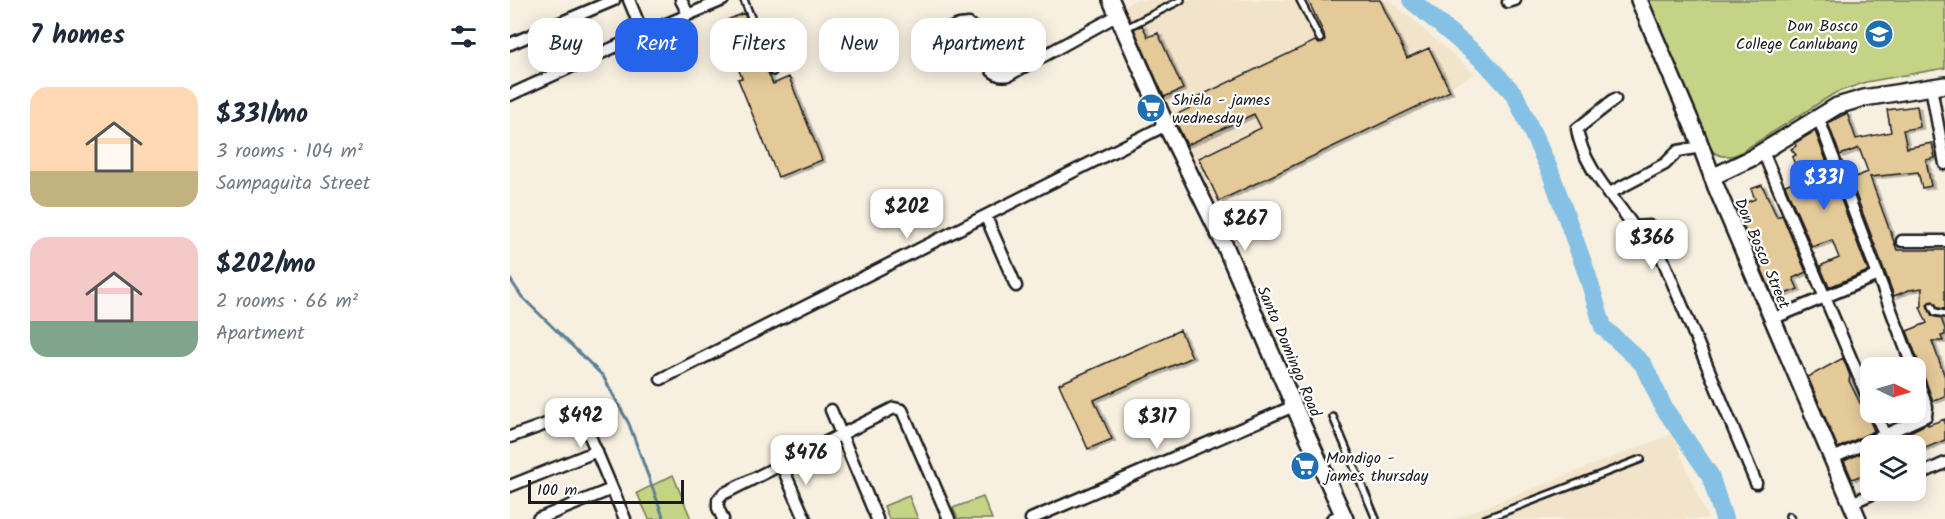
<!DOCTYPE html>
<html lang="en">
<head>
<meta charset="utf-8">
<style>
	body { margin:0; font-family:Kalam,sans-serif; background:#f2f2f3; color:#1f2937; height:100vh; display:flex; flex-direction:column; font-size:22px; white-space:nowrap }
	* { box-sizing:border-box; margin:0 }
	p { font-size:20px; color:#747a83 }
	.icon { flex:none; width:33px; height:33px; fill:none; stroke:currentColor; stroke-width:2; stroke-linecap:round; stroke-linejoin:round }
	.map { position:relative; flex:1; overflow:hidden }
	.panel { display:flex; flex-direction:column; background:#fff; width:510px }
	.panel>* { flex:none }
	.banner { position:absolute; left:18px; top:18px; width:570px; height:54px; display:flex; gap:12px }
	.needle { width:39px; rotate:95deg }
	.controls { position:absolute; left:1350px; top:357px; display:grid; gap:12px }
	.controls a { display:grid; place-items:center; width:66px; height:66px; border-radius:12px; background:#fff; box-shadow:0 3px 15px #0003; font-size:30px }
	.scale { position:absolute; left:18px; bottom:15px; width:156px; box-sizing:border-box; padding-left:6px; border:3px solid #1c1c1c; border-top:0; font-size:16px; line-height:21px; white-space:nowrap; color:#1c1c1c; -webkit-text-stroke:4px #fff; paint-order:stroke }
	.price { position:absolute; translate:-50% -51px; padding:0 14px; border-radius:12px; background:#fff; color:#222; font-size:20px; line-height:39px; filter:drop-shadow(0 2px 3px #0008) }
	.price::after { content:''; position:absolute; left:50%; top:36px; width:18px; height:14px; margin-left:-9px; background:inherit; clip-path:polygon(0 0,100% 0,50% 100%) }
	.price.selected { background:#2563eb; color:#fff }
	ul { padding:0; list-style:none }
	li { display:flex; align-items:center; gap:18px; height:150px; padding:0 30px }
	li span { display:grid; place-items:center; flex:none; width:168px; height:120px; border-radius:18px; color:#555 }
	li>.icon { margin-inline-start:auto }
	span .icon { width:72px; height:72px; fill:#fffc; stroke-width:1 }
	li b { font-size:26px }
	h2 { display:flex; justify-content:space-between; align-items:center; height:72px; padding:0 30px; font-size:26px }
	.pill { padding:0 21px; border-radius:18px; background:#fff; box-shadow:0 3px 15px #0003; font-size:21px; line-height:54px }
	.pill.selected { background:#2563eb; color:#fff }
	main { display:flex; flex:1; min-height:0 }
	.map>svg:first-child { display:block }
</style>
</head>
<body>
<main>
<section class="panel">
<h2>7 homes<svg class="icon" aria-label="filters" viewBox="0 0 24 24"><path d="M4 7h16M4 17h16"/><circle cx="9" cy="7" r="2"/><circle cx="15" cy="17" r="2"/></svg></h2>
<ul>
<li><span style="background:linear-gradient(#ffd9b3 70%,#c2b280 0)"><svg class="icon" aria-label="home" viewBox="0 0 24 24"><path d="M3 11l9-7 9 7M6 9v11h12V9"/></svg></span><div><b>$331/mo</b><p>3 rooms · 104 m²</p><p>Sampaguita Street</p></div></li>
<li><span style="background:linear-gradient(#f6c9c9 70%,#7fa58c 0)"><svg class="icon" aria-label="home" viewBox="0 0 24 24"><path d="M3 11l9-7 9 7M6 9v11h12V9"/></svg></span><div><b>$202/mo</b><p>2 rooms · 66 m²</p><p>Apartment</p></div></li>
</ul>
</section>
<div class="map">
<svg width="1435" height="519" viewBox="0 0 1435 519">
	<defs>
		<filter id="shadow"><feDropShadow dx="3.5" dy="2" stdDeviation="0" flood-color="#0004"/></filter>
	</defs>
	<rect width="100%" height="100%" fill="#f7efe0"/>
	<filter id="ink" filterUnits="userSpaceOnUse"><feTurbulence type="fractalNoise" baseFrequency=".0167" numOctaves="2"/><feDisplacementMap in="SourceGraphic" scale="12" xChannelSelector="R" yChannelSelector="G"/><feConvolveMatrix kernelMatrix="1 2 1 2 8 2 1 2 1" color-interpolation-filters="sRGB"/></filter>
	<g filter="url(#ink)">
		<!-- built -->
		<path fill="#f1e4cb" d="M625,0H880L965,74L703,208L612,8Z
			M1162,434L1198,519H944Z"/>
		<!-- green -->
		<path fill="#c5d387" stroke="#707852" stroke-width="1.5" d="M1137,0H1435V68L1356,82L1325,93L1228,154C1214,159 1206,156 1196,145Z
			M163,475L181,519H139L127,493Z
			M399,496L408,519H379L374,506Z
			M473,497L482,519H448L443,508Z"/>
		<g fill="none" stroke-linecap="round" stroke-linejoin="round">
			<!-- stream -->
			<path stroke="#5a7f94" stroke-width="3" d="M0,279L12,297L93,376L119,424L154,519"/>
			<!-- river -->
			<path stroke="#84c1e4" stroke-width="18" d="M901,0L974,61L1005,95L1040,171L1077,274L1093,327L1133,364L1154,408L1200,475L1214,519"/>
		</g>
		<!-- building -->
		<path fill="#e4c999" stroke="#1c1c1c" stroke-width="1.5" filter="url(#shadow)" d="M798,0H870L897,58L919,48L940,91L709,201L689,158L751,128L744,114L677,145L663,116L680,108L677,102L805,41L809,44L813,43L815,40L814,34Z
			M234,13L247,46L244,47L253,69L256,68L263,84L279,77L312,160L268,177L228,79L232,78L210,23Z
			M632,25L638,37L648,33L673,89L654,97L624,29Z
			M1407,106L1410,127L1393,130L1397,148L1422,143L1425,158L1416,160L1421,186L1412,188L1408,172L1360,177L1387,250H1435V309L1428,308L1423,301L1419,302L1417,305L1422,316L1431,318L1435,329V335L1431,336L1433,341H1422L1435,377V397L1423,401L1397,331L1417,323L1410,307L1412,306V288L1399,290L1384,296L1340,179L1358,172L1349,148L1330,155L1318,123L1337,113L1346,139L1381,132L1377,110Z
			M1305,131L1358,271L1319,287L1310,266L1329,258L1322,240L1302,247L1275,185L1291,179L1282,157L1286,155L1281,149L1286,146L1285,143Z
			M1252,185L1267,217L1272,215L1296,272L1283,278L1288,289L1264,298L1225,207L1245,199L1241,189Z
			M670,330L682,357L584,400L602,439L578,449L549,384Z
			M1333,358L1340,376L1339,381L1350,403L1351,402L1358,410L1356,411L1364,431L1328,448L1298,377Z
			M1435,419V440L1406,452V446H1381L1400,438L1398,433L1418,423V425Z
			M1360,449V472L1342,479L1334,461Z"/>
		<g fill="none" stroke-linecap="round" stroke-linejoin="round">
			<!-- lane casing -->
			<g stroke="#1c1c1c" stroke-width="10">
				<path id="lane" d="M234,0L263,72
					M790,0L810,39
					M616,28L671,0
					M1422,306L1425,312L1435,314
					M823,417L866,519
					M1279,516L1281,519
					M975,519L1131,459"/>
			</g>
			<!-- street casing -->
			<g stroke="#1c1c1c" stroke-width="15">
				<path id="street" d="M119,0L133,34
					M171,0L178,14
					M998,2L1005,0
					M429,33L449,25L459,24L463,28L482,71C488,76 491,76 499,75L608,15
					M0,44L104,0
					M1421,87L1435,164
					M0,95L133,34L213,0
					M1105,99L1067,129C1073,167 1103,196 1124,227L1139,226L1246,483
					M1308,117L1403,368
					M1253,152L1360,403
					M1098,194L1155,164L1168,151L1191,147
					M476,217L506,286
					M1392,241H1435
					M1262,319L1368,275
					M151,379L656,125
					M321,410L367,519
					M1365,412L1375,436
					M0,437L64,414L68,413L71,415L115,519
					M1321,459L1416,416L1417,407L1406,375
					M271,464L295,519
					M1406,476L1435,463
					M0,486L87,451
					M1341,503L1371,490
					M28,519L102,489
					M213,519L208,508V500L213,494L384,408L392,410L439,519
					M521,519L784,406
					M822,519L833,514"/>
			</g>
			<!-- secondary casing -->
			<g stroke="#1c1c1c" stroke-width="20">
				<path id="secondary" d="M601,0L656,125L716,248L784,406L835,519
					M1129,0L1187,136L1206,187L1348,519
					M1202,177L1242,158L1327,106L1354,98L1435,85"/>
			</g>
			<!-- lane -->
			<use href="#lane" stroke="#fff" stroke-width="5"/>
			<!-- street -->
			<use href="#street" stroke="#fff" stroke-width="10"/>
			<!-- secondary -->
			<use href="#secondary" stroke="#fff" stroke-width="15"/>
		</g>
	</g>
	<!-- icons -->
	<defs>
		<g id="university-disc" transform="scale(1.5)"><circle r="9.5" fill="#1f6fb2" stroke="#fff"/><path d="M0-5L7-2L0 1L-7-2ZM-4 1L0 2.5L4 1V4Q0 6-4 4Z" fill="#fff"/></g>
		<g id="supermarket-disc" transform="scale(1.5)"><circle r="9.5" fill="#1f6fb2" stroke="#fff"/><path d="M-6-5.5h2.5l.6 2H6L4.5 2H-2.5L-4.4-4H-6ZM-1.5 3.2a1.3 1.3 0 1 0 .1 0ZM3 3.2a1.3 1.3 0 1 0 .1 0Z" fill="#fff"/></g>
	</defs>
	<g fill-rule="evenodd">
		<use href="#university-disc" x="1369" y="34"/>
		<use href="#supermarket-disc" x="641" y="108"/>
		<use href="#supermarket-disc" x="795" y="466"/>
	</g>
	<g text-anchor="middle" stroke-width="4.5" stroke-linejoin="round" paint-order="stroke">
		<!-- poi labels -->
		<g font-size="16" fill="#1c1c1c" stroke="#fff" text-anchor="start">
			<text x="1348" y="31" text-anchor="end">Don Bosco<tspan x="1348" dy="18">College Canlubang</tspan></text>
			<text x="662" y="105">Shiela - james<tspan x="662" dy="18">wednesday</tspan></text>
			<text x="816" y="463">Mondigo -<tspan x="816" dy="18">james thursday</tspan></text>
		</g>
		<!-- street labels -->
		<g font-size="16" fill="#1c1c1c" stroke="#fff">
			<text transform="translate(1253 253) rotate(67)" y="6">Don Bosco Street</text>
			<text transform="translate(780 351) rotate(67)" y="6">Santo Domingo Road</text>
		</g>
	</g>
</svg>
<div class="controls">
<a><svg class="needle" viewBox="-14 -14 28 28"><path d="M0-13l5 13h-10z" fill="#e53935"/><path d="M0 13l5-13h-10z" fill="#747a83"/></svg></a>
<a><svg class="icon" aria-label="layers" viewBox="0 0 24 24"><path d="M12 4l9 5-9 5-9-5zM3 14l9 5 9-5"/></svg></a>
</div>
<div class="scale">100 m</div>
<b class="price selected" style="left:1314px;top:211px">$331</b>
<b class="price" style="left:397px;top:240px">$202</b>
<b class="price" style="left:735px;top:252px">$267</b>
<b class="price" style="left:1142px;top:271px">$366</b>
<b class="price" style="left:71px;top:449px">$492</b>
<b class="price" style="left:647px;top:450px">$317</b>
<b class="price" style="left:296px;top:486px">$476</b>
<div class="banner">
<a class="pill">Buy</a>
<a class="pill selected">Rent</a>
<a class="pill">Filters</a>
<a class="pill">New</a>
<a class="pill">Apartment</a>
</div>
</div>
</main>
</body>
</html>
